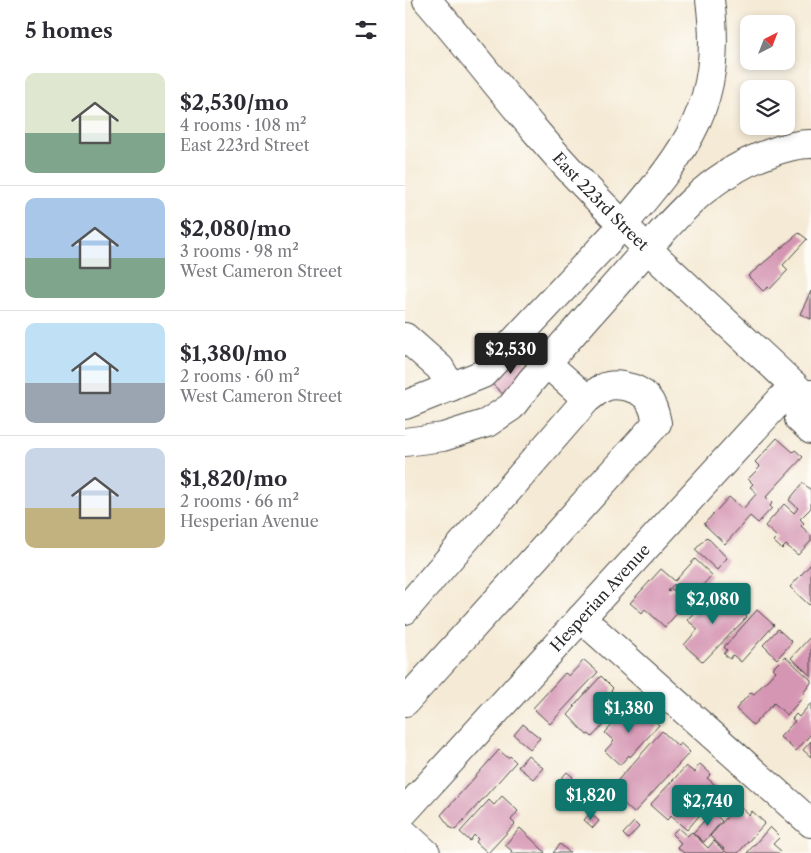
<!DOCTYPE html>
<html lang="en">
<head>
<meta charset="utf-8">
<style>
	body { margin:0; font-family:"Libre Caslon Text",serif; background:#f7f7f7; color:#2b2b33; height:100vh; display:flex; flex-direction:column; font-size:19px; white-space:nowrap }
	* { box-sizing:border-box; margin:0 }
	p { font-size:16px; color:#7c7c81 }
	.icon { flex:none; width:28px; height:28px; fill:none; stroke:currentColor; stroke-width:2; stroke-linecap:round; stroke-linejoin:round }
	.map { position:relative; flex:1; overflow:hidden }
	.side { display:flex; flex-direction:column; background:#fff; width:405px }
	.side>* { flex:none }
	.needle { width:32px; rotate:42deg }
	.controls { position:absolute; left:335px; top:15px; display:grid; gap:10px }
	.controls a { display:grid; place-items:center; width:55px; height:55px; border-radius:10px; background:#fff; box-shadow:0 2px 8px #0003; font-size:25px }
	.price { position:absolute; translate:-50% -42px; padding:0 11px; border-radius:5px; background:#0f766e; color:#fff; font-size:16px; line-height:32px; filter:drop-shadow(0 1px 2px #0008) }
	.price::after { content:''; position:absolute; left:50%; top:30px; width:15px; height:11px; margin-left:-8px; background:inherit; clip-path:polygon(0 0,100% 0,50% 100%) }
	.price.active { background:#222; color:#fff }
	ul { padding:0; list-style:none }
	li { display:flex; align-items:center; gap:15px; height:125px; padding:0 25px }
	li+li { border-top:1px solid #e1e1e2 }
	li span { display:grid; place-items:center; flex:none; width:140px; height:100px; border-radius:10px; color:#555 }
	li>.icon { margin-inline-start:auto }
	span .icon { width:60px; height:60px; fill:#fffc; stroke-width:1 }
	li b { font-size:21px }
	h2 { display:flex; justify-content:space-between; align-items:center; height:60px; padding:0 25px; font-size:21px }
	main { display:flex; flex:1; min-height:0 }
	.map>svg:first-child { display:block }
</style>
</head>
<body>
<main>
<section class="side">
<h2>5 homes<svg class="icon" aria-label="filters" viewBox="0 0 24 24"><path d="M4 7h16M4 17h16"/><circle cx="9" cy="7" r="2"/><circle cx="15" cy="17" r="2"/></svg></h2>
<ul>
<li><span style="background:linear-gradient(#dfe7d0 60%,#7fa58c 0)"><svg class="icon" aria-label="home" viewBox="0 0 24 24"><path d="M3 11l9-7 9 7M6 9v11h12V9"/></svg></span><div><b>$2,530/mo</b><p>4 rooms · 108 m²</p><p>East 223rd Street</p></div></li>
<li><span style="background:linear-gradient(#a9c7e8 60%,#7fa58c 0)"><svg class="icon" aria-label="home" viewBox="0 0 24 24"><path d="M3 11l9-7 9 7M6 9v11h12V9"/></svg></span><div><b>$2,080/mo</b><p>3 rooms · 98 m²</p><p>West Cameron Street</p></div></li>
<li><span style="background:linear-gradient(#bfe0f5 60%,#9aa5b1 0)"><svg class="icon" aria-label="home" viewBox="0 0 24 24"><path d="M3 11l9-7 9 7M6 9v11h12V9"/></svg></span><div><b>$1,380/mo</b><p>2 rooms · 60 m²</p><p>West Cameron Street</p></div></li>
<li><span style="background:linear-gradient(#c9d6e8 60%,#c2b280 0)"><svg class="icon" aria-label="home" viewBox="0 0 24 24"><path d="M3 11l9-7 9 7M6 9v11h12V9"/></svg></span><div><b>$1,820/mo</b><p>2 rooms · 66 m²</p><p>Hesperian Avenue</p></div></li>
</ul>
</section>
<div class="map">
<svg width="406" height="853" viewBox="0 0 406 853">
	<rect width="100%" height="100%" fill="#fdfcf7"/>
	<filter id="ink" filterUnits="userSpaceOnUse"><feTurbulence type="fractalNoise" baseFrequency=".02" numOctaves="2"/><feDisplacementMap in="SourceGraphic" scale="10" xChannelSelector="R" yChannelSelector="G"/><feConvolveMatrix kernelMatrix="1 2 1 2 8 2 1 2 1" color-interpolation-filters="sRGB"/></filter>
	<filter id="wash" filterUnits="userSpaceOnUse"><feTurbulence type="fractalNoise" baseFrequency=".0096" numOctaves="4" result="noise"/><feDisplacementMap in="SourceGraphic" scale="20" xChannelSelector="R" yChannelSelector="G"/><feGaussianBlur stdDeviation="1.12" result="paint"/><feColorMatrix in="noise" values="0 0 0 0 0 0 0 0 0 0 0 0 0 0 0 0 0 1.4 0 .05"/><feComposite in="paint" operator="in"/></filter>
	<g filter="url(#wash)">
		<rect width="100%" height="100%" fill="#f5ead5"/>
		<g id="blocks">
			<!-- building -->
			<path fill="#d596b3" d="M394,233L402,239L378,265L383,270L365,289L363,287L358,291L343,276Z
				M406,291V319L395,314Z
				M112,355L125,367L99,395L86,383Z
				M372,438L388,452L390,450L398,457L361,497L367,503L365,506L367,508L353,523L345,516L320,544L299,524L324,497L338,509L352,493L345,487L348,484L343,479L355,467L350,462Z
				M398,483L406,490V508L395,519L399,523L396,526L406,535V541L393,555L381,545L377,549L368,541L372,537L360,526L379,504L389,513L393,508L384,500Z
				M302,537L322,558L312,570L290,550Z
				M290,559L307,575L285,599L269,584L263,591L264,592L267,589L282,602L260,627L240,609L237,613L225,603L256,569L270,581Z
				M406,564V603L404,605L385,587Z
				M311,589L342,617L298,662L279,645L293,629L282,620Z
				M352,610L369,625L336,662L328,655L325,659L319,654L322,650L319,647Z
				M373,629L387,642L372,659L358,645Z
				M406,636V676L386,658Z
				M380,656L406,680V683L398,693L400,695L382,715L369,703L348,725L331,709L346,692L349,694L371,671L368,668Z
				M179,660L193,672L145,724L128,708L160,673L164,676Z
				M196,676L208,688L206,691L211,696L203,705L210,712L187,737L184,734L182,735L163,715L170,707L169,706Z
				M226,703L239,715L237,718L240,721L244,716L254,725L225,757L224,755L215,765L200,751L209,741L200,733Z
				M406,703V734L391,751L375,737L390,721L387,719L391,714L394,717Z
				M118,724L135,738L125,749L109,735Z
				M257,731L273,746L275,743L285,752L229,813L204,790Z
				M406,741V757L398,750Z
				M94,750L103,758L105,756L111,762L50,830L46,828L36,815Z
				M123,755L138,768L128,779L113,767Z
				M295,764L306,774L302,778L316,790L282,830L266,816L262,820L245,805L281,766L290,773L291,769Z
				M162,772L168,777L161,786L155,780Z
				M97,796L113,811L106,820L110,824L83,853L71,842L73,839L69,835L65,841L55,832L84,800L89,805Z
				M333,805L344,815L347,811L360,823L333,853H322L320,851L318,853H279L272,847L276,843L267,834L273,828L282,836L287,832L303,848L309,841L318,850L319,849L305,836Z
				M307,812L317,821L299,842L288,833Z
				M185,813L194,821L188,828L179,820Z
				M229,822L234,827L223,839L218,834Z
				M365,827L375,837L368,844L376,851L374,853H342Z
				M115,828L140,852L139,853H105L107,851L100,845Z
				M155,844L165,853H148Z"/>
		</g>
	</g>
	<g filter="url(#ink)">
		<use href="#blocks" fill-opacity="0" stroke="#494844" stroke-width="1"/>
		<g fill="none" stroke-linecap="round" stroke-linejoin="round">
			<!-- minor casing -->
			<g stroke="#494844" stroke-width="30">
				<g id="minor">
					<path d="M0,337L35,368L46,387"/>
					<path d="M129,352L182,399"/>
					<path d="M0,405L78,374L218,225"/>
					<path d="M0,442L38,437L82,423L106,407L126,381L242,249"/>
					<path d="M0,610L182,399C187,396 193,390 198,388C204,385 212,385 218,386C241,390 248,401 252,423L0,702"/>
					<path d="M176,618L406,823"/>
					<path id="s1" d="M0,811L389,385"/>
					<path d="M0,834L21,853"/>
				</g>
			</g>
			<!-- major casing -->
			<g stroke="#494844" stroke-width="30">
				<g id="major">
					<path id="s2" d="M22,0C75,61 123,127 179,185C249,259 326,325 399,395L406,394"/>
					<path d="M399,395L394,419L406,430"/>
				</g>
			</g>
			<!-- highway casing -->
			<g stroke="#494844" stroke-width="30">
				<path id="highway" d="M218,225C282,149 319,105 305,0
					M242,249C280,206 309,173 365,153C378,148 392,144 406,144"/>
			</g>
			<!-- minor -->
			<use href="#minor" stroke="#fff" stroke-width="28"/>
			<!-- major -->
			<use href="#major" stroke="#fff" stroke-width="28"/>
			<!-- highway -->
			<use href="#highway" stroke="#fff" stroke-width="28"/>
		</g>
	</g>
	<g text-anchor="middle" stroke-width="4" stroke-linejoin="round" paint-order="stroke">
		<!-- street labels -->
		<g font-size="16" fill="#2b2b2b" stroke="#fdfcf7">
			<text dy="6" stroke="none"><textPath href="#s2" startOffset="266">East 223rd Street</textPath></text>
			<text dy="6" stroke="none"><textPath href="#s1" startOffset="289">Hesperian Avenue</textPath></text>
		</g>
	</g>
</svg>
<div class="controls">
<a><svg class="needle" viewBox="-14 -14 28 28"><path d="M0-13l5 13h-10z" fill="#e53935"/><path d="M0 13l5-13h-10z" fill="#7c7c81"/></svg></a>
<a><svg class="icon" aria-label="layers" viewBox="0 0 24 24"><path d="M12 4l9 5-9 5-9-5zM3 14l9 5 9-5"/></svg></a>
</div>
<b class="price active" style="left:106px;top:375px">$2,530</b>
<b class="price" style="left:308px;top:625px">$2,080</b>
<b class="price" style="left:224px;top:734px">$1,380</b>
<b class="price" style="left:186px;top:821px">$1,820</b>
<b class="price" style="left:303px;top:827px">$2,740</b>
</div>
</main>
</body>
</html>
